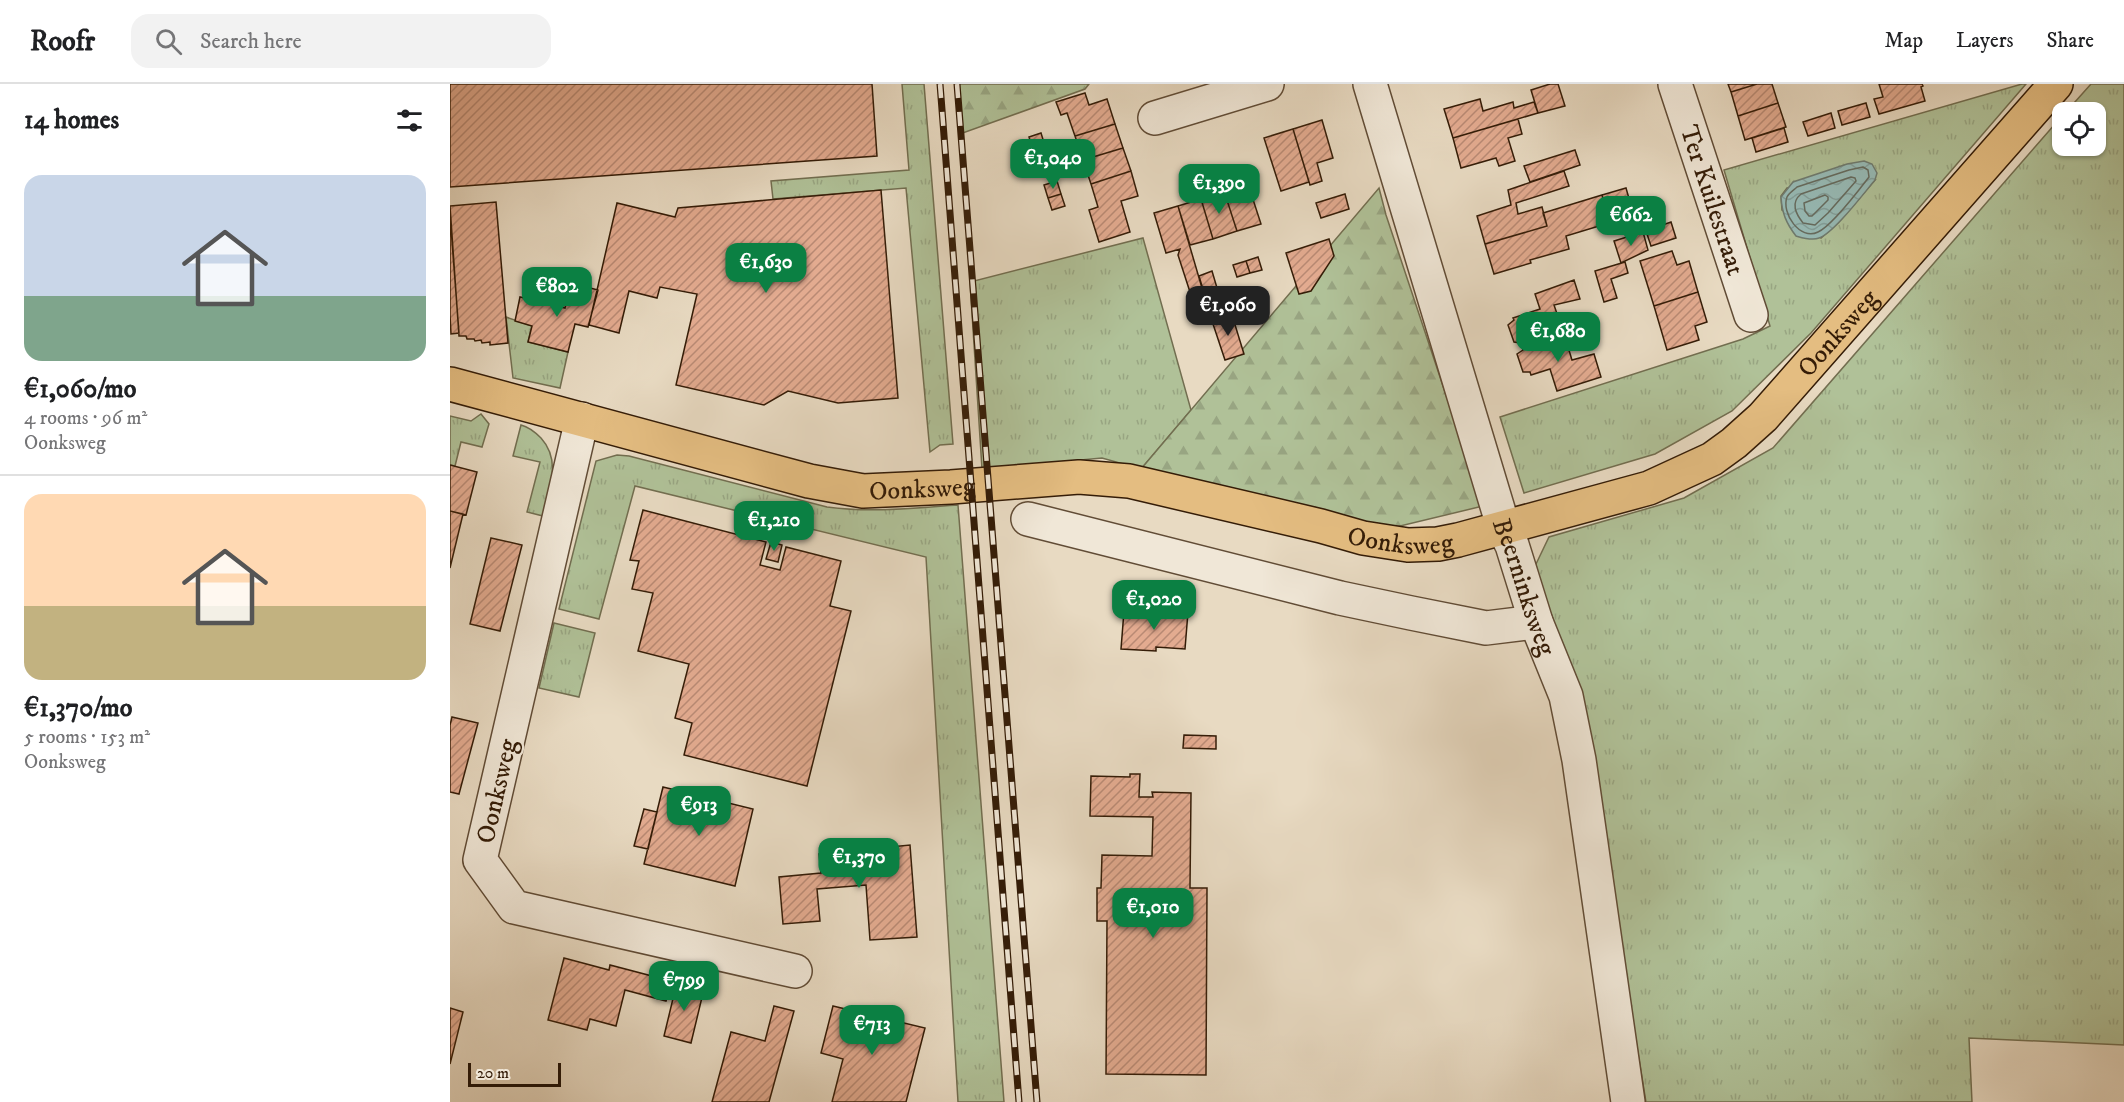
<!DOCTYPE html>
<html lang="en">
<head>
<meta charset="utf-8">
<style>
	body { margin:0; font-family:"IM FELL DW Pica",serif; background:#f2f2f2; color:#202124; height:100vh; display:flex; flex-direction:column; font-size:22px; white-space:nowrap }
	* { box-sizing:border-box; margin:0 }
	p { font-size:20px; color:#757577 }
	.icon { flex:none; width:33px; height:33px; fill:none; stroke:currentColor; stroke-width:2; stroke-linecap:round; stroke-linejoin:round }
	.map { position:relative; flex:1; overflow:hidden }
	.drawer { display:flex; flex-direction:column; background:#fff; width:450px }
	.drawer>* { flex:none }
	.buttons { position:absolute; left:1602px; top:18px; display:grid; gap:12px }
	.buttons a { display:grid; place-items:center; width:54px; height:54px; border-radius:12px; background:#fff; box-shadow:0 2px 4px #0004; font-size:30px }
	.scale { position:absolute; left:18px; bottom:15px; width:93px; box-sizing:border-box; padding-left:6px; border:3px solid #341c07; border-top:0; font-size:16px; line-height:21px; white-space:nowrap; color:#341c07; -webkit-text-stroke:4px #f0e7d7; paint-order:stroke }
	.price { position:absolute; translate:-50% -51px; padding:0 14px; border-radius:12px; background:#0b8043; color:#fff; font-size:20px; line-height:39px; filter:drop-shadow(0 2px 3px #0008) }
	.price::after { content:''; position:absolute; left:50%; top:36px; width:18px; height:14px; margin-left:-9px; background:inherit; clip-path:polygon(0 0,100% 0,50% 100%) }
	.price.active { background:#222; color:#fff }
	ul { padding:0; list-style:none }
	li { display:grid; align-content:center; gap:12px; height:318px; padding:0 24px }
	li+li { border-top:2px solid #e0e0e0 }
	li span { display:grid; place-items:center; height:186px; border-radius:18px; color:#555 }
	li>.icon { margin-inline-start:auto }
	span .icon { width:108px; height:108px; fill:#fffc; stroke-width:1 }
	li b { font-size:26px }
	h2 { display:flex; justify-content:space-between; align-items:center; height:72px; padding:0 24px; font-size:26px }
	header { display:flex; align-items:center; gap:36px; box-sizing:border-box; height:84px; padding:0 30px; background:#fff; border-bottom:2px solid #e0e0e0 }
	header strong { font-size:28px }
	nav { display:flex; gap:33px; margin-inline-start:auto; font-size:21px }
	.search { width:420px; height:54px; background:#f2f2f2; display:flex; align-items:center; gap:15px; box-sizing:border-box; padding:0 21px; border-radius:18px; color:#757577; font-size:22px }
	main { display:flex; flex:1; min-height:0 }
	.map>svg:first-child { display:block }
</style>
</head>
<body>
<header>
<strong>Roofr</strong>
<div class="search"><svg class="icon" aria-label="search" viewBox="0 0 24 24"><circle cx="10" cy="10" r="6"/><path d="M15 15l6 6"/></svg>Search here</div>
<nav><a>Map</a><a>Layers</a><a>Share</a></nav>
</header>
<main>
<section class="drawer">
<h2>14 homes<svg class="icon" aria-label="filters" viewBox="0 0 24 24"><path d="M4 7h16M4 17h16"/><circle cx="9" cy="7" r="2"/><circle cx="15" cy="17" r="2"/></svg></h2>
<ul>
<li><span style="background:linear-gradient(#c9d6e8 65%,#7fa58c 0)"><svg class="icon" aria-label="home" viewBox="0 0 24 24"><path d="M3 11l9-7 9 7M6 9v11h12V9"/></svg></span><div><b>€1,060/mo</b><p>4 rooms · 96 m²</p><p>Oonksweg</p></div></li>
<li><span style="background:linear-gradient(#ffd9b3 60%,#c2b280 0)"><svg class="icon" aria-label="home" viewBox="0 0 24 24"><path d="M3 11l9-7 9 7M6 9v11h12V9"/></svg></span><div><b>€1,370/mo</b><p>5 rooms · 153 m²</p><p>Oonksweg</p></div></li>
</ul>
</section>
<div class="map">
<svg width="1674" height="1018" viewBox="0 0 1674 1018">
	<defs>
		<pattern id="grass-tufts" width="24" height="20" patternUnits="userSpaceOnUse" patternTransform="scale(1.5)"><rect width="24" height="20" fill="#b0c198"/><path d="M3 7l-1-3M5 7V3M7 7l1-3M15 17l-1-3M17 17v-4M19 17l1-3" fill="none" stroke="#98a582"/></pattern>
		<pattern id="forest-firs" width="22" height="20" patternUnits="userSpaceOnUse" patternTransform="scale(1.5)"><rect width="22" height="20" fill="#b0c198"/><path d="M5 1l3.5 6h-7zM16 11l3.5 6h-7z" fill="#98a582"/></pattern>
		<pattern id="water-waves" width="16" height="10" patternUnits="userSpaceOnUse" patternTransform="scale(1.5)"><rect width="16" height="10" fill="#97bab5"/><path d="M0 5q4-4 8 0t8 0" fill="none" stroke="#839f9a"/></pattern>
		<pattern id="building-hatch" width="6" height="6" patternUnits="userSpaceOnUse" patternTransform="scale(1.5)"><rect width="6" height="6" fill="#e3ab90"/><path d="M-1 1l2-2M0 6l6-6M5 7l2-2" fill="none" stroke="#b98a74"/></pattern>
	</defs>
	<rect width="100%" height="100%" fill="#e8dac2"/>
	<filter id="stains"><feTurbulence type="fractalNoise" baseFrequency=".00333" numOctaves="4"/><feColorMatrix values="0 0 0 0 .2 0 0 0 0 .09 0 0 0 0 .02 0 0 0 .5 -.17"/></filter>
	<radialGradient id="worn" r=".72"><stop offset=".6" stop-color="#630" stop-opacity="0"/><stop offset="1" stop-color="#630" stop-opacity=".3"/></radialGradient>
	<!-- grass -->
	<path fill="url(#grass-tufts)" stroke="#726e50" stroke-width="1.5" fill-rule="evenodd" d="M452,0H474L503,360L490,361L480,368L456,104L323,115L321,97L459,86Z
		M1572,0H1576L1361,249L1282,327L1205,370L1074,409L1050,333L1293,255L1320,242L1274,86ZM1425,96L1388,139L1371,154L1332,126L1331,112L1337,104Z
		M1641,0H1674V961L1519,954L1522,1018H1196L1139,669L1091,512L1086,480L1099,453L1234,414L1323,364L1612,32V62H1646V28H1616Z
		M693,154L741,326L691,385L652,374L532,385L520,198Z
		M56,233L82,242L78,258L118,268L110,304L63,294Z
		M31,330L39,340L32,363L11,358L5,382L0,381V332L21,337Z
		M71,341C79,343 85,348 91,354C112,377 99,406 93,432L77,428L90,378L63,372Z
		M167,371L179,372L377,423C421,429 464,424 508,421L554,1018H508L476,473L185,402L149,535L109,525L146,377Z
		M104,539L145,549L129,613L89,604Z"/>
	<!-- forest -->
	<path fill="url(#forest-firs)" stroke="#726e50" stroke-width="1.5" d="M507,0H639L635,5L510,50Z
		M929,104L936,131L1033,422L946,443L870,430L691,385Z"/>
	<!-- water -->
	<path fill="url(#water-waves)" stroke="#6f7b6f" stroke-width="1.5" d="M1414,77L1422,80L1427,89L1425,96C1414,109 1383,150 1369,154C1362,157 1353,154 1346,152C1336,139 1332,129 1331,113L1343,98L1397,80Z"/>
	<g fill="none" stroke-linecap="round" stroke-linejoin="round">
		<!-- shore -->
		<path stroke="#666b5e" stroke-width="1.5" d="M1413,83L1418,86L1419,93C1409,106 1382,142 1368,148C1350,157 1331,129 1337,113C1339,109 1344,106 1347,103L1399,86Z
			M1401,93L1405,94L1406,97L1378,129L1365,141L1353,139C1346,130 1340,119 1351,110Z
			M1375,111L1378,113V116L1362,132H1359L1355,127L1354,119Z"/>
	</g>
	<!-- building -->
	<path fill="url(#building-hatch)" stroke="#341c07" stroke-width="1.5" d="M0,0H422L427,72L0,103Z
		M1100,0H1108L1115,22L1088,29L1081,6Z
		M1278,0H1307L1281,8Z
		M1307,0H1322L1328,19L1288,32L1281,8Z
		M1429,0H1472L1473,2L1471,3L1475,17L1429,30L1424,15L1433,13Z
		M635,9L639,21L657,15L665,40L625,52L617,29L611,31L606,18Z
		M1030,15L1033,27L1063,18L1064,24L1084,18L1088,29L1003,54L994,25Z
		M1328,19L1336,43L1295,56L1288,32Z
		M1416,19L1420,33L1392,41L1388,27Z
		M1381,29L1385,44L1358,52L1353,38Z
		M1068,35L1072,50L1058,54L1065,77L1049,82L1046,74L1011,84L1003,54Z
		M872,36L883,74L867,79L872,97L860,101L843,45Z
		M665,40L673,64L633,76L625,52Z
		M1334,44L1338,58L1306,68L1302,54Z
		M843,45L859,98L831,107L814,54Z
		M591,49L595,62L583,66L579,53Z
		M595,62L600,75L587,79L583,66Z
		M673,64L681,87L641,100L633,76Z
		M1125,66L1130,81L1080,98L1074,82Z
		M681,87L688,112L671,117L680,148L649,158L639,126L648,123L641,100Z
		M1114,87L1119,102L1066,119L1068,130L1092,123L1097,142L1035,160L1027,132L1061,121L1058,106Z
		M607,97L611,110L598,114L594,101Z
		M798,100L811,140L787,147L774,107Z
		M1176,104L1180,118L1156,125L1152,111Z
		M431,106L448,314L388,319L338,307L314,321L226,301L247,210L210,203L207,214L179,207L169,249L139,241L167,119L225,133L228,124Z
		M774,107L787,147L763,155L751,115Z
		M611,110L615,122L602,126L598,114Z
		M895,110L899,125L871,134L866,119Z
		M1152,111L1159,139L1116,152L1119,165L1080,176L1081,179L1044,190L1035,160L1097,142L1093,129Z
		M751,115L763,155L740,161L728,122Z
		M46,118L58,259L40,261V258L32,259L31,256L25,257L24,255H17L16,252H9L0,122Z
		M1180,118L1183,132L1159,139L1156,125Z
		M728,122L752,204L740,208L728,171L730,165L716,169L704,129Z
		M0,131L9,249L1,250L0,231Z
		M1221,138L1226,154L1201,162L1196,147Z
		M1193,148L1198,166L1171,179L1164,157Z
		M879,155L884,172L861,207L849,210L836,169Z
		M1222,167L1227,181L1239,177L1248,208L1204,222L1190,177Z
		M808,173L812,186L800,189L796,177Z
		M796,177L800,189L787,193L783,181Z
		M1175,178L1178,189L1161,195L1167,214L1154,218L1145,187Z
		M762,187L770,214L757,219L749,192Z
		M1124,196L1130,215L1104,221L1114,250L1072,263L1070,259L1064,258L1058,241L1064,236L1063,234L1090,225L1085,210Z
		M121,199L148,206L138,243L125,240L118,268L78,258L82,242L65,237L70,213L115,224Z
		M1248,208L1257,238L1245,242L1249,256L1217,266L1204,222Z
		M782,231L794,270L775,276L762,237Z
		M1114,250L1122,276L1144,270L1151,293L1107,307L1100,285L1081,291L1080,288H1073L1067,270L1073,266L1072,263Z
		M0,381L27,388L16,431L0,427Z
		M193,426L316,458L310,481L330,486L336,463L391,477L380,522L401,527L357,702L234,671L242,639L225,634L239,580L188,567L203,509L182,505L189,477L180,476Z
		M0,427L13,430L0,484Z
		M41,454L72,461L50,547L20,540Z
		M321,458L332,461L328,478L316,475Z
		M716,526L738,528L735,565L706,563V567L671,565L674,527L716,530Z
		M2,633L28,639L9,710L0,708V641Z
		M734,651L766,652V665L733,664Z
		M680,690H690L689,713H703L702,708L741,709L740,804H757L756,991L656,990L657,837H647V804H651L652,771L702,772L703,733L640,732L641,692L680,693Z
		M213,703L303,725L285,802L194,780Z
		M194,725L207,728L198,765L184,762Z
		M460,761L467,853L420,856L416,801L367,805L370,837L333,840L329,793L371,789L369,770Z
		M114,874L159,886L160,881L217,896L221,901L216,917L175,906L166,942L140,935L137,946L98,936Z
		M227,898L254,905L241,959L214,952Z
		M324,922L344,927L319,1018H262L281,948L315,957Z
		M383,922L475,944L456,1018H382L393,975L371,969Z
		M0,924L13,928L0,980Z"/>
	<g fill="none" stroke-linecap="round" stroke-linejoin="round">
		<!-- minor casing -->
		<g stroke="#614c36" stroke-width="36">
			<g id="minor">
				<path id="s1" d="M920,0L1054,445L1062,461L1086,538L1116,612L1129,676L1178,1018"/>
				<path id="s2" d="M1225,0L1301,231"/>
				<path d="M705,34L817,0"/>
				<path d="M132,335L30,776L64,823L345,887"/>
				<path d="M578,435L890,514L961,529L1036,544L1086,538"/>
			</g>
		</g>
		<!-- major casing -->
		<g stroke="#341c07" stroke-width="36">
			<g id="major">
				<path id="s3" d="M0,300L359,397L413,407L501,403L629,393L679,397L871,442L913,454L958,461L988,460L1008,456L1199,404L1262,375L1284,359L1313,333L1606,0"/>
			</g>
		</g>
		<!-- minor -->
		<use href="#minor" stroke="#f0e7d7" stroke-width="33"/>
		<!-- major -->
		<use href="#major" stroke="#e4bd81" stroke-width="33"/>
		<!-- rail casing -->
		<g stroke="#341c07" stroke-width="7">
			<path id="rail" d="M490,0L569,1018
				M507,0L587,1018"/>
		</g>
		<!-- rail -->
		<use href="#rail" stroke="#f0e7d7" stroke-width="4.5" stroke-dasharray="14" stroke-linecap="butt"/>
	</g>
	<g text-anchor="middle" stroke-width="4.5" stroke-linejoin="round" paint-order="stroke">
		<!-- street labels -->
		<g font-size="26" fill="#341c07" stroke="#f0e7d7">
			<text dy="9" stroke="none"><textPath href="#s2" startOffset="122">Ter Kuilestraat</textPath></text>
			<text dy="9" stroke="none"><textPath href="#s3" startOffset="1476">Oonksweg</textPath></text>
			<text dy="9" stroke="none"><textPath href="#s3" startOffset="486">Oonksweg</textPath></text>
			<text dy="9" stroke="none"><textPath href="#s3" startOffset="972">Oonksweg</textPath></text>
			<text dy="9" stroke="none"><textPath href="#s1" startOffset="526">Beerninksweg</textPath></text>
			<text transform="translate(46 707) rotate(-77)" y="9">Oonksweg</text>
		</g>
	</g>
	<rect width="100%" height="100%" filter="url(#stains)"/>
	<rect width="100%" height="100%" fill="url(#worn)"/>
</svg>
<div class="buttons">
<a><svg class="icon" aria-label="locate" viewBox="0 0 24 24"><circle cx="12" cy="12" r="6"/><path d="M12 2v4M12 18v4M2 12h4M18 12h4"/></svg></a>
</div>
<div class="scale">20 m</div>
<b class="price" style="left:603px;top:106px">€1,040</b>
<b class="price" style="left:769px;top:131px">€1,390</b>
<b class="price" style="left:1181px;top:163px">€662</b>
<b class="price" style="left:316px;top:210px">€1,630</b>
<b class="price" style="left:107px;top:234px">€802</b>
<b class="price active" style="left:778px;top:253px">€1,060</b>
<b class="price" style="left:1108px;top:279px">€1,680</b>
<b class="price" style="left:324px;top:468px">€1,210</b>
<b class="price" style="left:704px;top:547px">€1,020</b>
<b class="price" style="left:249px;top:753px">€913</b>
<b class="price" style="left:409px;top:805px">€1,370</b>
<b class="price" style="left:703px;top:855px">€1,010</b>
<b class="price" style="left:234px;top:928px">€799</b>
<b class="price" style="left:422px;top:972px">€713</b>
</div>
</main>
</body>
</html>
